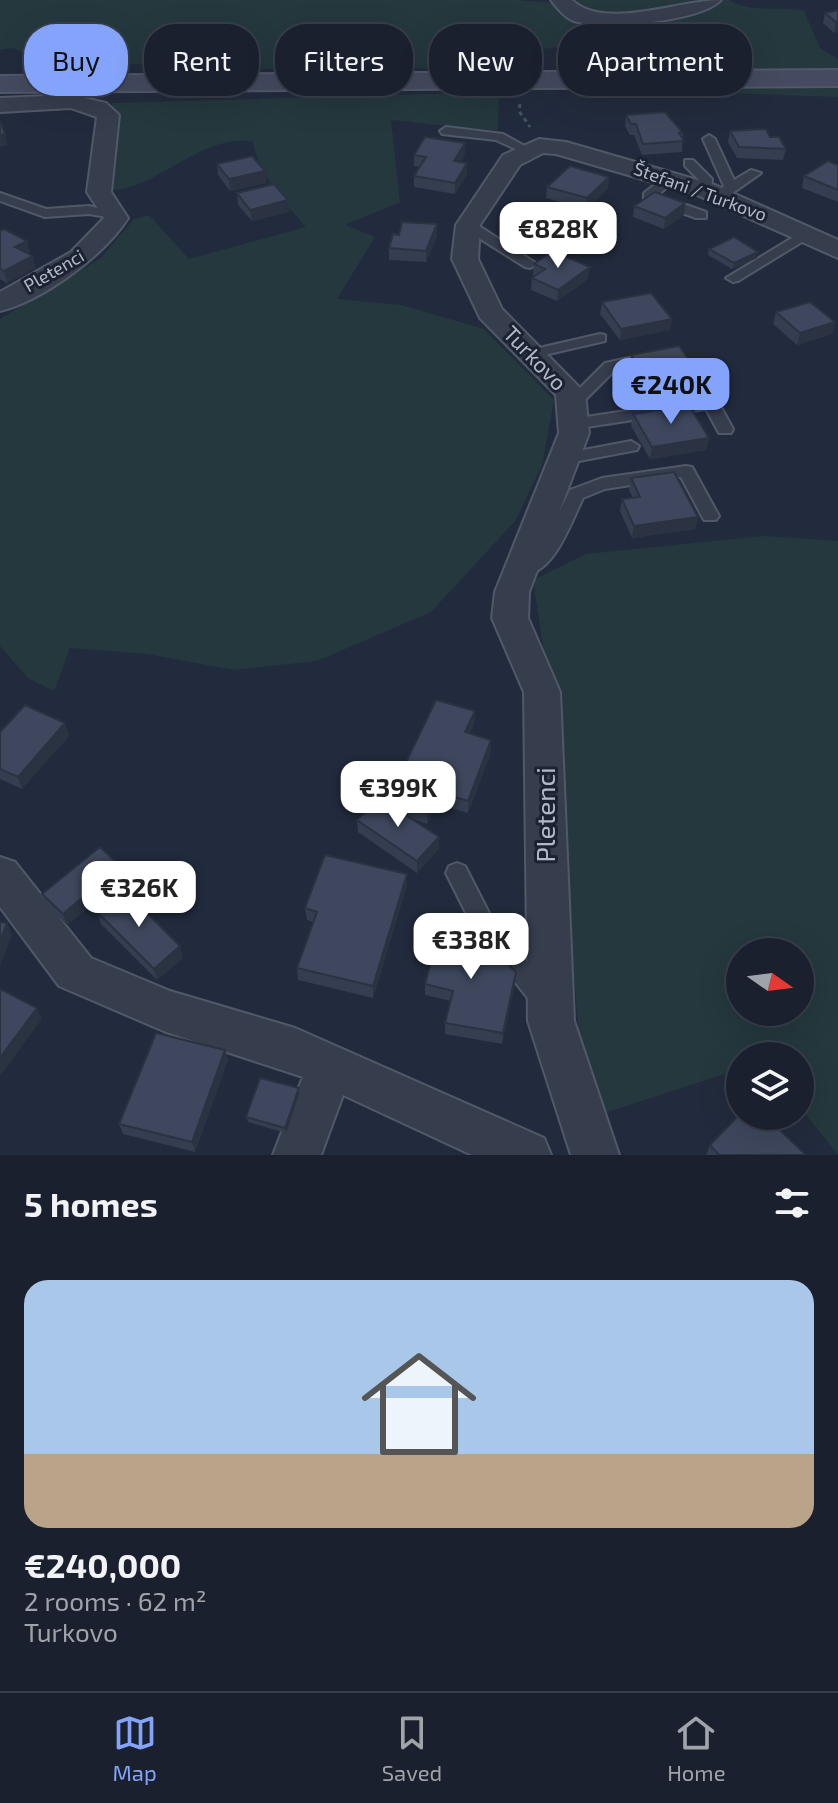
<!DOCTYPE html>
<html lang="en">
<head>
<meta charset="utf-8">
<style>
	body { margin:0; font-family:"Exo 2",sans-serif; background:#272d3a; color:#f1f3f6; height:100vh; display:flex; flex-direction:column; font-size:30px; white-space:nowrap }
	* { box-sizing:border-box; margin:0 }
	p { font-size:26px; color:#9fa3aa }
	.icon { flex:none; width:44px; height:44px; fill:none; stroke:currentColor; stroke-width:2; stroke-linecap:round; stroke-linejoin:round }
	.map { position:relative; height:1155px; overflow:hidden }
	.panel { display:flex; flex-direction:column; background:#1a202e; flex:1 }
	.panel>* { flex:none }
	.guide { position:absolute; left:24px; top:24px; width:790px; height:72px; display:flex; gap:16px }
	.needle { width:52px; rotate:104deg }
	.buttons { position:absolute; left:726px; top:938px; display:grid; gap:16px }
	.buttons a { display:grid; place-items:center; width:88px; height:88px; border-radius:50%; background:#1a202e; box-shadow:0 8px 32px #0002,0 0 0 2px #383e4a; font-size:40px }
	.price { position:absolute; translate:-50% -68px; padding:0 18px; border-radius:16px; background:#fff; color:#222; font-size:26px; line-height:52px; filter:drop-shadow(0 2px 4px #0008) }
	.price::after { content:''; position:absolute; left:50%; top:48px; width:24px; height:18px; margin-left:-12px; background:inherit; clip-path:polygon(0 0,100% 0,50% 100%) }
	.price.selected { background:#84a4fb; color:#111 }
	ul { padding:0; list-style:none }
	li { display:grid; align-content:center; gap:16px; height:424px; padding:0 24px }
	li+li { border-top:2px solid #383e4a }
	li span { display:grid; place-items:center; height:248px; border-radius:24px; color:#555 }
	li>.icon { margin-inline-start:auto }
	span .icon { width:144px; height:144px; fill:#fffc; stroke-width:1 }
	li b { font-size:34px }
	h2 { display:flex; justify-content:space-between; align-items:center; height:96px; padding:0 24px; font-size:34px }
	.pill { padding:0 28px; border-radius:32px; background:#1a202e; box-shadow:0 8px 32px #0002,0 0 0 2px #383e4a; font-size:28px; line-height:72px }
	.pill.selected { background:#84a4fb; color:#111 }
	.tabs { display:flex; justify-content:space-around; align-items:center; height:112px; border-top:2px solid #383e4a; background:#1a202e; font-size:22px; color:#9fa3aa }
	.tabs a { display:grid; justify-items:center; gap:4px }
	.tabs .selected { color:#84a4fb }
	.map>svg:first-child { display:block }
</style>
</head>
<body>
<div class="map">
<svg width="838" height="1155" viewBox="0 0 838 1155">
	<rect width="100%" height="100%" fill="#222b3d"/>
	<!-- green -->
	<path fill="#24383e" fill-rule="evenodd" d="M0,0H519L551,3L558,0H729C751,14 779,5 804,11L820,48L838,59V97L728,93L659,67L634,47L588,43L536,50L498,68L236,69L44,60L13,48L0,50Z
		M499,92L498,131L391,120L400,202L345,225L375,237L337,299L401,305L484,329L554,400L542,465L516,520L431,612L317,661L234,670L147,654L70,648L54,691L28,678L0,646V319L101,258L134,219L149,215L189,259L306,227C284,202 260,177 253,142C204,131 149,195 110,189L112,103Z
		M763,536L838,541V1155L800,1107V1056H740V1069L586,1119L550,692L533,580L586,554ZM740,952H800V1012H740Z"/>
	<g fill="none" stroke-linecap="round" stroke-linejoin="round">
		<!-- lane casing -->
		<g stroke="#515868" stroke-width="4">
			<path id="lane" d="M446,127L503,134L532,150L526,154L496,140L442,134L440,131Z
				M709,135L715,139L734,180L751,170L761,173L721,201L715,197L724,186L703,139Z
				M685,160H693L712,179L711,193H701L702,183L685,166Z
				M666,176L676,179L658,195L706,212V218H696L644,199V193Z
				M0,193L46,209L89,206L120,214L113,218L89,214L45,217L0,201Z
				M468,221L473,222L537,264L530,268L525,267L463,228L461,225Z
				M805,230L810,231V237L738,281L733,282L726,278Z
				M600,334L605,335V341L531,358L524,354L526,351Z
				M653,353L661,358L658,361L615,370L577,408H565L563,405L605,363Z
				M711,398L717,400L733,429L731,433H719L706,409L573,429L565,424L573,419Z
				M631,441L639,446L637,450L563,464L555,459L563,454Z
				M686,466L692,467L719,516L716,520H704L681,477L605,489L583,498C571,522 551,584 516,573L513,569L540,551L570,490L602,478Z
				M457,863L465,866L492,919L551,991L555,999L551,1007L543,1010L535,1007L476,933L446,873L449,866Z"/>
		</g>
		<!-- street casing -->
		<g stroke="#515868" stroke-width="4">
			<path id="street" d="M551,0H572C604,31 679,0 721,0C701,22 602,30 574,21C565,18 557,8 551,0Z
				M71,95L106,103L119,115L111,192L128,218C105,255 42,301 0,311V292L71,252L104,218L87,192L97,117L71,108L0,112V98Z
				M539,139L566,142L715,185L838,240V258L697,195L556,154L543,153L520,165L480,225L478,259L502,309L585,393L589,433L529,592L528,618L560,692L574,1021L619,1155H571L528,1021L524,692L492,618L495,592L559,433L556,395L480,318L452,259L456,225L503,155Z
				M0,857L15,862L91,958L170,991L295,1028L544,1138L551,1155H472L343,1095L321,1155H273L303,1077L166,1032L59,986L0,907Z"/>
		</g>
		<!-- secondary casing -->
		<g stroke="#515868" stroke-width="4">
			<path id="secondary" d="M838,70V86L0,92V76Z"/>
		</g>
		<!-- path -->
		<path stroke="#42555b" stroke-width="3" stroke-dasharray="4 4" stroke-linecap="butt" d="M520,104L519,111L530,127"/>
		<!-- lane -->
		<use href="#lane" fill="#363d4d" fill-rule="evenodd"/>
		<!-- street -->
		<use href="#street" fill="#363d4d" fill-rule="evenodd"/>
		<!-- secondary -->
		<use href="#secondary" fill="#444b60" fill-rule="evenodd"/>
	</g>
	<!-- wall -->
	<path fill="#353d50" d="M838,10V32L834,33L823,23L825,13Z
		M626,115L683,133L682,152L642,155L634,135H630L625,126Z
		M730,131L770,137L786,149L783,160L737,158L728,142Z
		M465,154L460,162L467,163V174L455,194L414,187V176L420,167L414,166V155Z
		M217,164L265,171L266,183L230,191L218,175Z
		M838,165V202L802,188L804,176Z
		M609,177L608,188L586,210L546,198L547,187Z
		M237,193L288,200L289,212L252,221L238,205Z
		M634,206L684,215L664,229L633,217Z
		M0,231L30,252L28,253L33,256L35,268L7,283L0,279Z
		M437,236L426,262L389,260V248Z
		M709,249L757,258L732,269L708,255Z
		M534,264L588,279L557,301L531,290L532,278L535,276H533Z
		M602,302L672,319L670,330L620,340L600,314Z
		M776,312L835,322L832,334L797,345L773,324Z
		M631,355L697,386L649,395L629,367Z
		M633,414L709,438L706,450L650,459L631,426Z
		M631,478L698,517L695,529L632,538L620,511L622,499L633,498L629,490Z
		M475,711L474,723L470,734L491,740V752L468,813L437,804L427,824L413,819L439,848L417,873L358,832L357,820L388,803V800Z
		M65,723L69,736L22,789L0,779V732Z
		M407,874V885L373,998L298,980L297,968L313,922L307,920L305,908Z
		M124,878L67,925L46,905L42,894Z
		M97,912L183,958L157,980L101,924Z
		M469,938L467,947L515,983L502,1044L445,1034V1023L451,1001L425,995V984Z
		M225,1050L228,1060L195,1152L123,1134L119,1124Z
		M299,1094L286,1133L248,1122L246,1117Z
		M710,1145L806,1155H706Z"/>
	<!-- shaded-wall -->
	<path fill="#2b3241" d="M836,22H838V32L834,33Z
		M5,134L8,145L0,147V135Z
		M465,143V154L454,172V161Z
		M467,163V174L455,194V183Z
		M265,171L266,183L230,191L229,179Z
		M609,177L608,188L586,210L587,198Z
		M288,200L289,212L252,221L250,210Z
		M685,203L684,215L664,229L665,218Z
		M437,224V236L426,262V251Z
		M27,241L30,252L18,259L15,247Z
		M758,252L757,258L732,269L734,263Z
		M33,256L35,268L7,283L4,271Z
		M590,267L588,279L557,301L558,290Z
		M672,319L670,330L620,340L621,329Z
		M835,322L832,334L797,345L800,333Z
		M699,374L697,386L649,395L651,383Z
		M709,438L706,450L650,459L652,447Z
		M698,517L695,529L632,538L634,526Z
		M475,711L474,723L465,745V732Z
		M65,723L69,736L22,789L18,777Z
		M491,740V752L468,813V801Z
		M437,792V804L427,824L428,812Z
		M439,837V848L417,873V861Z
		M120,866L124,878L67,925L63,914Z
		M407,874V885L373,998V986Z
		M7,923L12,935L0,966V941Z
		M180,946L183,958L157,980L154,969Z
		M516,972L515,983L502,1044L503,1033Z
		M37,1008L42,1019L0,1076V1058Z
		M225,1050L228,1060L195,1152L192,1142Z
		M299,1088V1094L286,1133L285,1128Z"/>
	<!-- building -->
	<path fill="#3e475d" stroke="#2b3241" stroke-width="2" d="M838,10V22H836L825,13Z
		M665,112L683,133H679L684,141L643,144L636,124H631L626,115Z
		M0,121L5,134L0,135Z
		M766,129L770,137H779L786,149L739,147L730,131Z
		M425,137L465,143L454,161L467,163L455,183L414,176L426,157L414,155Z
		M252,156L265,171L229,179L217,164Z
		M828,161L838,165V190L804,176Z
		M570,166L609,177L587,198L547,187Z
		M274,184L288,200L250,210L237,193Z
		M655,192L685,203L665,218L634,206Z
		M402,222L437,224L426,251L389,248L393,234L399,235Z
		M4,229L27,241L15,247L33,256L4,271L0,269V231Z
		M734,237L758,252L734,263L709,249Z
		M552,251L590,267L558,290L532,278L545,269L534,264Z
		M651,293L672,319L621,329L602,302Z
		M810,302L835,322L800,333L776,312Z
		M679,346L699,374L651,383L631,355Z
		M689,405L709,438L652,447L633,414Z
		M674,472L698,517L634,526L622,499L640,497L631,478Z
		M436,700L475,711L465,732L491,740L468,801L437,792L428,812L388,800Z
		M25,705L65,723L18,777L0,769V732Z
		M380,798L439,837L417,861L357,820Z
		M100,847L120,866L63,914L42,894Z
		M325,855L407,874L373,986L297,968L317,912L305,908Z
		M124,890L180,946L154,969L97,912Z
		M442,921L469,927L465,947L496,952L516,972L503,1033L445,1023L453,991L425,984Z
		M0,922L7,923L0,941Z
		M0,989L37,1008L0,1058Z
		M156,1033L225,1050L192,1142L119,1124Z
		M260,1078L299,1088L285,1128L246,1117Z
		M740,1114V1116H765L806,1155H719L710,1145Z"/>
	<g text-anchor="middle" stroke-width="6" stroke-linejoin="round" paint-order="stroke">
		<!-- far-street labels -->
		<g font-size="18" fill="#b2b8c8" stroke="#1b2232">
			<text transform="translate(700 192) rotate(20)" y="6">Štefani / Turkovo</text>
			<text transform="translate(54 271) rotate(-30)" y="6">Pletenci</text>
		</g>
		<!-- street labels -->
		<g font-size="22" fill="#b2b8c8" stroke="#1b2232">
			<text transform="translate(535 358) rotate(46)" y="8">Turkovo</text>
		</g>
		<!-- near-street labels -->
		<g font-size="26" fill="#b2b8c8" stroke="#1b2232">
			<text transform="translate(546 815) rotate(-90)" y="9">Pletenci</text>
		</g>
	</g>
</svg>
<div class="buttons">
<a><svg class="needle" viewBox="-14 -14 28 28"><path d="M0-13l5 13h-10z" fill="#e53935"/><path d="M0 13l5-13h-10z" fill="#9fa3aa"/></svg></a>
<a><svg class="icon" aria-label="layers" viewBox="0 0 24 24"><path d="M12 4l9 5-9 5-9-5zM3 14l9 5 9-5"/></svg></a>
</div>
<b class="price" style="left:558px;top:270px">€828K</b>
<b class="price selected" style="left:671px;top:426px">€240K</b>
<b class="price" style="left:398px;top:829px">€399K</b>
<b class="price" style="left:139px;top:929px">€326K</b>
<b class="price" style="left:471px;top:981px">€338K</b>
<div class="guide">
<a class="pill selected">Buy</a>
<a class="pill">Rent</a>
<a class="pill">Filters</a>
<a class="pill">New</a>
<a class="pill">Apartment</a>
</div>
</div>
<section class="panel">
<h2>5 homes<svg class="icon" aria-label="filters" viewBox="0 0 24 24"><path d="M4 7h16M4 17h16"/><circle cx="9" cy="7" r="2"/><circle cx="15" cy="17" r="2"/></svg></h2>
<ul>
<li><span style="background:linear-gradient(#a9c7e8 70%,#b9a48a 0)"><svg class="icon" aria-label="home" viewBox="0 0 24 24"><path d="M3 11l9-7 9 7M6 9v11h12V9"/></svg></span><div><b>€240,000</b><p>2 rooms · 62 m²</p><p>Turkovo</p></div></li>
</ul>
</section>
<nav class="tabs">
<a class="selected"><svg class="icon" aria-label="map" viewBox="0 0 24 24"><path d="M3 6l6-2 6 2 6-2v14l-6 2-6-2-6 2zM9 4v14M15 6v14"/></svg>Map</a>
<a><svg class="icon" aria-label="saved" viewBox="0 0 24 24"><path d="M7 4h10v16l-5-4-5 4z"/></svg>Saved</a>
<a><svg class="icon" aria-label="home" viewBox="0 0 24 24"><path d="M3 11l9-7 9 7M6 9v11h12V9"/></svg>Home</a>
</nav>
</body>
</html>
